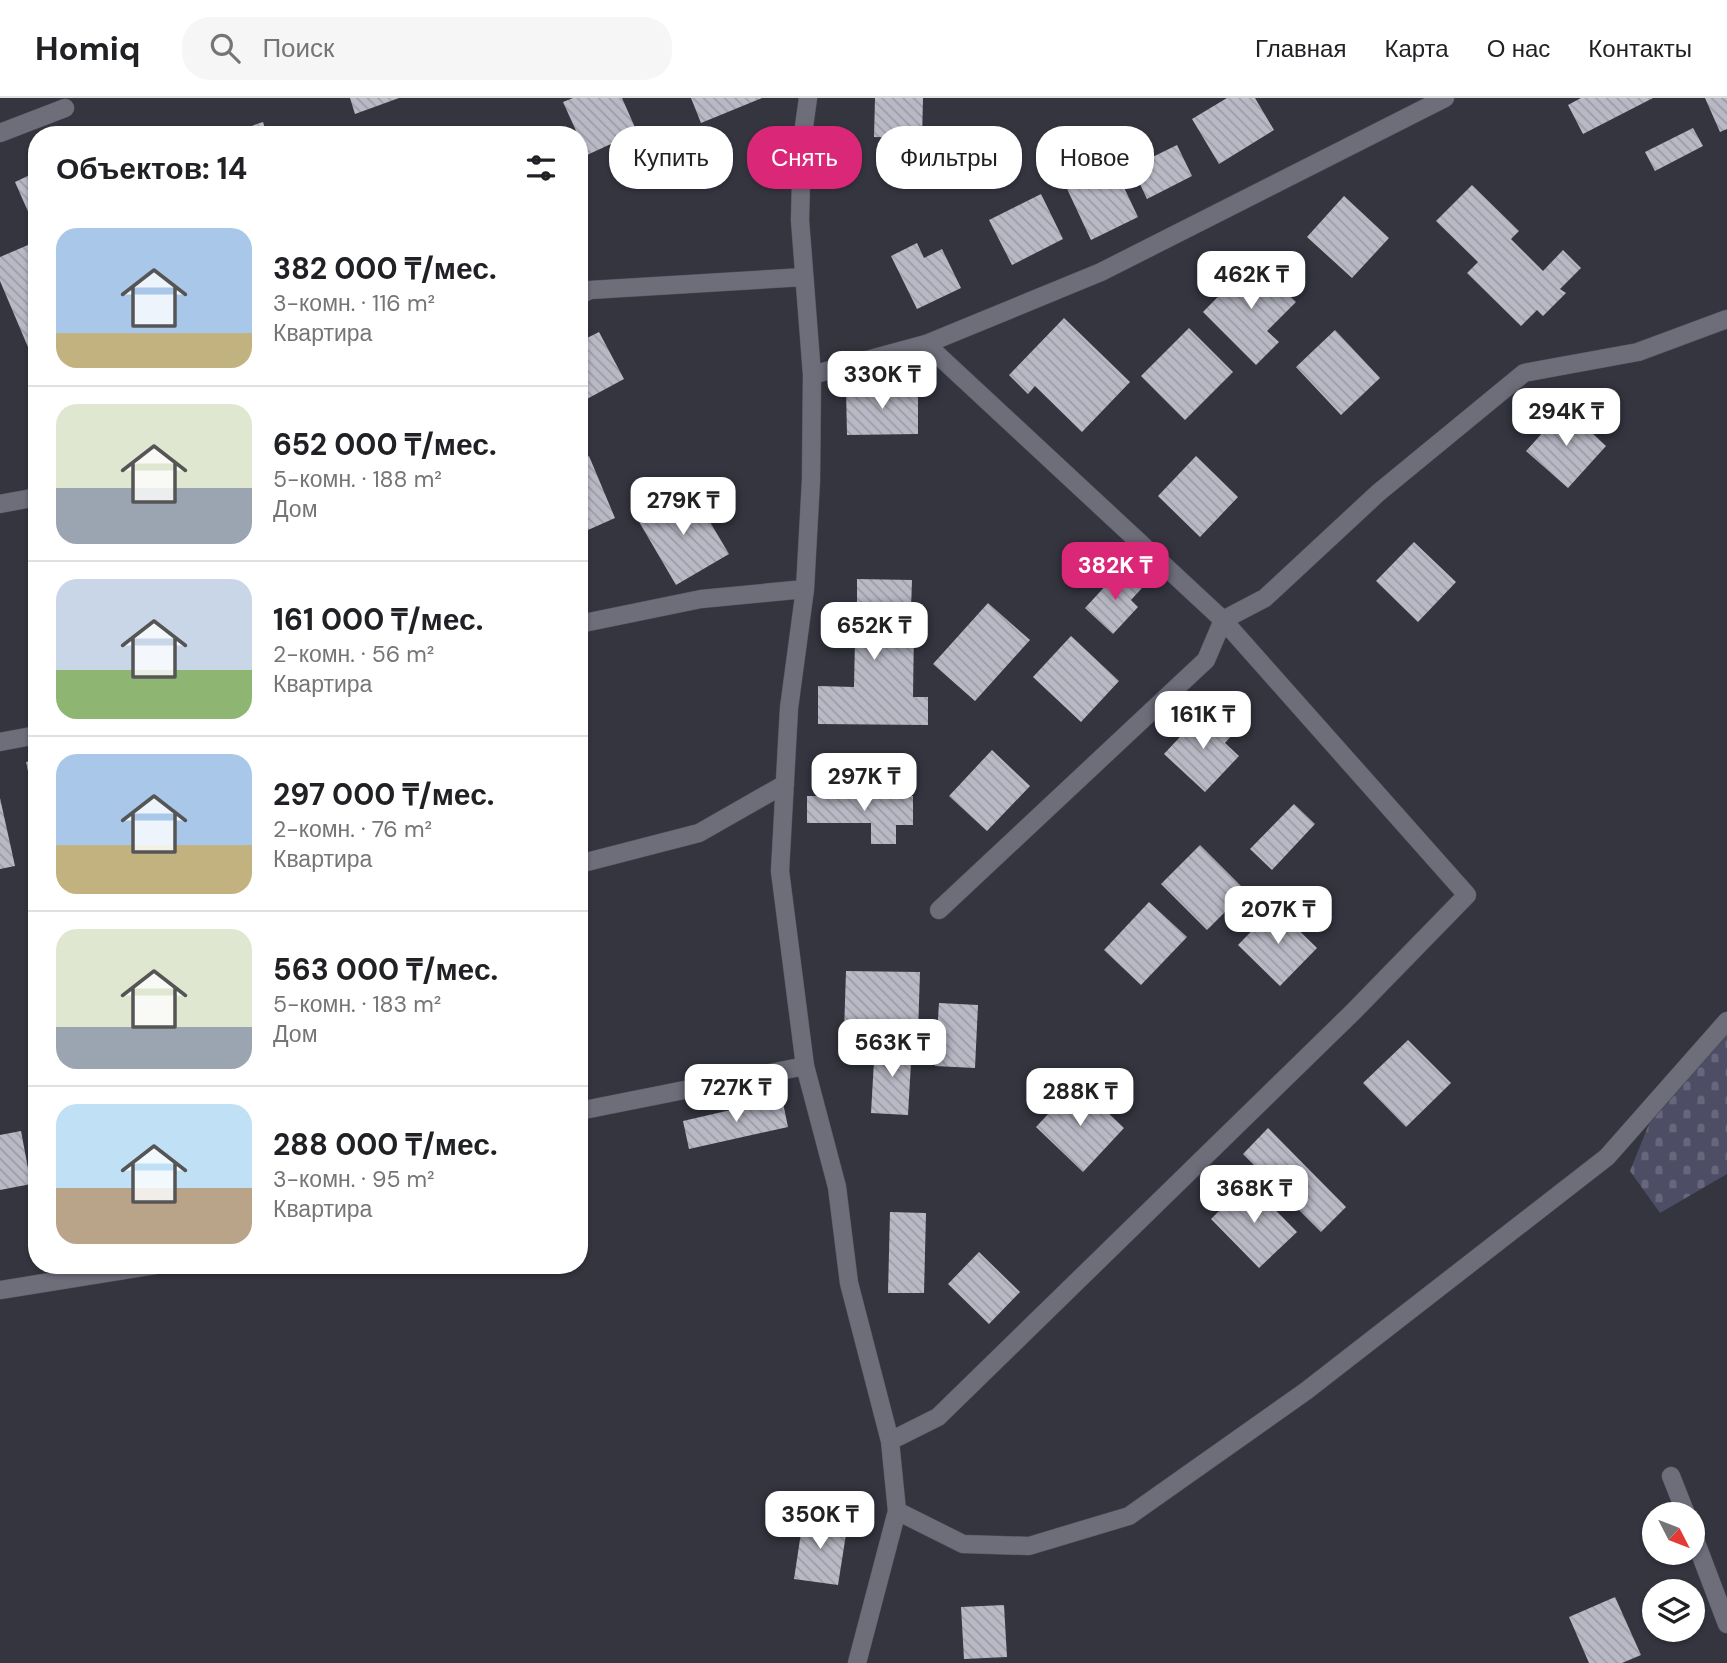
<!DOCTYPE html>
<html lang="ru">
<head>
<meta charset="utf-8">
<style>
	body { margin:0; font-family:"DM Sans",sans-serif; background:#f6f6f6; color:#202124; height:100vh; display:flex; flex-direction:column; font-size:26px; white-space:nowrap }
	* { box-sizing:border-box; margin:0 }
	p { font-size:23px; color:#757577 }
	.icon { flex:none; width:38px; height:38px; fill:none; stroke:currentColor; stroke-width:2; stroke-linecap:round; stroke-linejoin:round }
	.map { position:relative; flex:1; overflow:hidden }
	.panel { position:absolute; left:28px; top:28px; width:560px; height:1148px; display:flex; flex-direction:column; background:#fff; border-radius:28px; box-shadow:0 2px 5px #0004 }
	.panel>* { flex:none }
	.guide { position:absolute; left:609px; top:28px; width:665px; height:63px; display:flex; gap:14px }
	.needle { width:46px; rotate:132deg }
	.fabs { position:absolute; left:1642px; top:1404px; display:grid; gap:14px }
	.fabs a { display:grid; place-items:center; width:63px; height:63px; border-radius:50%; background:#fff; box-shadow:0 2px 5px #0004; font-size:35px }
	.price { position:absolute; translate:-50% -60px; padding:0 16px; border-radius:14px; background:#fff; color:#222; font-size:23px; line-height:46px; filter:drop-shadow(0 2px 4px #0008) }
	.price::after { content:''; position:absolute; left:50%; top:42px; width:21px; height:16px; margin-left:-10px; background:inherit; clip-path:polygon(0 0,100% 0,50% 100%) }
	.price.selected { background:#db2777; color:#fff }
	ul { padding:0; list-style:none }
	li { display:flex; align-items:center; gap:21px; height:175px; padding:0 28px }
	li+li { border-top:2px solid #e0e0e0 }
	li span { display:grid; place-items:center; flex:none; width:196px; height:140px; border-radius:21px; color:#555 }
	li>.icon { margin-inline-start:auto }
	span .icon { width:84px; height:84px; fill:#fffc; stroke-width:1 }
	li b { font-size:30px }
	h2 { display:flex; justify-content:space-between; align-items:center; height:84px; padding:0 28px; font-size:30px }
	.chip { padding:0 24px; border-radius:28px; background:#fff; box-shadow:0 2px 5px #0004; font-size:24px; line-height:63px }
	.chip.selected { background:#db2777; color:#fff }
	header { display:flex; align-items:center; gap:42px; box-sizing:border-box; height:98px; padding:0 35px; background:#fff; border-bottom:2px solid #e0e0e0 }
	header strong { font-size:33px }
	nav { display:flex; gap:38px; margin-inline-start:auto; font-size:24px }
	.search { width:490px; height:63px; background:#f6f6f6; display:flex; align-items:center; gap:18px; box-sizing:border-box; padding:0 24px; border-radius:28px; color:#757577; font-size:26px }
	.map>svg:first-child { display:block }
</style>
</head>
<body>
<header>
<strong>Homiq</strong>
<div class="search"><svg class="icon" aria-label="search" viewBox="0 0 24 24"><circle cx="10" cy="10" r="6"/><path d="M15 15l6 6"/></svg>Поиск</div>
<nav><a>Главная</a><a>Карта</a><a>О нас</a><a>Контакты</a></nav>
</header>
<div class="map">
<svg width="1727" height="1565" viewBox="0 0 1727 1565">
	<defs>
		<pattern id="cemetery-stones" width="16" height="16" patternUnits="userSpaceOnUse" patternTransform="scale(1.75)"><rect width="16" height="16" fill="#4d4d66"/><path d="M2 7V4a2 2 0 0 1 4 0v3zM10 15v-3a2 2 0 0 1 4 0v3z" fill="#66667c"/></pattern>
		<pattern id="building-back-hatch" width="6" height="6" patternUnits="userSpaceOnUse" patternTransform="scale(1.75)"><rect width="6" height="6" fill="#b9b9c6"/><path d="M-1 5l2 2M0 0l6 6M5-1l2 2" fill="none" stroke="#9c9ca6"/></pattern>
	</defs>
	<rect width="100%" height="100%" fill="#353540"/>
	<!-- cemetery -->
	<path fill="url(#cemetery-stones)" d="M1727,937V1076L1660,1115L1630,1073L1649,1026Z"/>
	<!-- building -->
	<path fill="url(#building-back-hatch)" d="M350,0H399L355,16Z
		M573,0H622L637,34L587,57L563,4Z
		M691,0H762L701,25Z
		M875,0H923L922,40L874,39Z
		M1227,0H1255L1274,32L1219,66L1192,21Z
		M1581,0H1653L1583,36L1568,7Z
		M1705,0H1727V31L1720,34Z
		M263,24L267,37H228V36Z
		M1693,30L1703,48L1655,73L1645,54Z
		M1177,47L1192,78L1147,101L1132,69Z
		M1108,56L1138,119L1091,142L1061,78Z
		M34,75L37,81V134L15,84Z
		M1472,87L1519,133L1511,141L1543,173L1563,152L1581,170L1560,191L1566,195L1543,218L1537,212L1521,228L1467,175L1478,164L1436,123Z
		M1041,96L1063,141L1012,167L989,122Z
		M1344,98L1389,140L1352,180L1307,139Z
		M917,145L924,160L942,151L961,190L917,211L891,158Z
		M28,147L37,168V259L33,261L0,183V159Z
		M1254,162L1296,204L1267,233L1279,244L1256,267L1203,214Z
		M1064,220L1130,284L1082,334L1035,288L1028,296L1009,277Z
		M1189,230L1233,274L1185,322L1141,278Z
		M1335,232L1380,280L1341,317L1296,269Z
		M599,234L624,281L585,302L579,290V244Z
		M918,290V336L847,337L846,291Z
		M1565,310L1606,348L1568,390L1526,353Z
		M589,358L615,420L579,436V362Z
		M1196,358L1238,399L1200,439L1158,398Z
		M691,392L729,456L676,487L638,422Z
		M1414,444L1456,484L1418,524L1376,483Z
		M1121,471L1142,490L1131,502L1138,509L1113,536L1085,510Z
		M857,481L912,482L911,511L871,510V531H914L913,599H928V627L818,626V588L854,589L855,541H824V510H857Z
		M988,505L1030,542L975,603L933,566Z
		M1071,538L1119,583L1081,624L1033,579Z
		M1206,611L1233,636L1225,645L1239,658L1205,694L1164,656Z
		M992,652L1030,688L987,733L949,698Z
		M37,661V690L32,691L26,664Z
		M807,698H913V727H896V746H871V725H807Z
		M0,700L15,768L0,771Z
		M1294,706L1315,726L1272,772L1250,751Z
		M1200,747L1246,793L1207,832L1161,786Z
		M1149,804L1187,839L1141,887L1104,852Z
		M1275,809L1317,850L1280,888L1238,847Z
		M846,873L920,874L918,936L844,935Z
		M939,905L978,907L975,970L935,968Z
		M1408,942L1451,985L1406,1029L1363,985Z
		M875,945L912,947L908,1017L871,1015Z
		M1077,985L1124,1030L1083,1074L1036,1029Z
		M782,1000L788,1029L689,1051L683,1023Z
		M1268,1030L1346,1109L1321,1134L1243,1056Z
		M21,1033L31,1086L0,1092V1037Z
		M1248,1084L1297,1134L1259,1170L1211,1121Z
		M890,1114L926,1115L924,1195H888Z
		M979,1154L1020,1194L989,1226L948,1186Z
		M804,1415L825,1418L823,1427L847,1430L838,1487L794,1481Z
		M1615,1499L1641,1557L1622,1565H1589L1569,1519Z
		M1004,1507L1007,1559L964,1561L961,1509Z"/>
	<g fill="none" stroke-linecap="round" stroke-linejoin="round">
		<!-- minor casing -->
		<g stroke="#54545d" stroke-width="19">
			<path id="minor" d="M808,0L802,43L800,122L812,277L811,382L805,491L789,610L780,773L805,968L837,1089L849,1185L890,1343L897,1413L857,1565
				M0,35L65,10
				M579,197L590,192L804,179
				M926,246L1223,522L1206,562L939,812
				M812,277L926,246L1101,174L1445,0
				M0,406L37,399
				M579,526L701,501L805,491
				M0,644L37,637
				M579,766L699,735L785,686
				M579,1013L805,968
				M0,1192L155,1167
				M890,1343L938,1319L1354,913L1467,797L1223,522L1265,500L1378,395L1524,275L1638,254L1727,221
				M1671,1378L1686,1416
				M897,1413L963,1446L1029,1448L1129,1418L1306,1293L1607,1059L1727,923
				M1692,1434L1727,1526"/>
		</g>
		<!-- minor -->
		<use href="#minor" stroke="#6e6e7b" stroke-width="18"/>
	</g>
</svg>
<div class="fabs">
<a><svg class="needle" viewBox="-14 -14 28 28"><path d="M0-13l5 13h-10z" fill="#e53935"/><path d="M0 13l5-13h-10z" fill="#757577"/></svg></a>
<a><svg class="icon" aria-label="layers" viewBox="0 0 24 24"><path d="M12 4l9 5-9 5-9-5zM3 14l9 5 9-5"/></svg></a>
</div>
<b class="price" style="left:1251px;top:213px">462K ₸</b>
<b class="price" style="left:882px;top:313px">330K ₸</b>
<b class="price" style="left:1566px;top:350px">294K ₸</b>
<b class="price" style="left:683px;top:439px">279K ₸</b>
<b class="price selected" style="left:1115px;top:504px">382K ₸</b>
<b class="price" style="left:874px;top:564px">652K ₸</b>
<b class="price" style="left:1203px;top:653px">161K ₸</b>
<b class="price" style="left:864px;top:715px">297K ₸</b>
<b class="price" style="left:1278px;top:848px">207K ₸</b>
<b class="price" style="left:892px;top:981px">563K ₸</b>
<b class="price" style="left:736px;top:1026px">727K ₸</b>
<b class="price" style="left:1080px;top:1030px">288K ₸</b>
<b class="price" style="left:1254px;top:1127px">368K ₸</b>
<b class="price" style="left:820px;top:1453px">350K ₸</b>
<div class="guide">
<a class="chip">Купить</a>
<a class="chip selected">Снять</a>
<a class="chip">Фильтры</a>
<a class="chip">Новое</a>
</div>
<section class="panel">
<h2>Объектов: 14<svg class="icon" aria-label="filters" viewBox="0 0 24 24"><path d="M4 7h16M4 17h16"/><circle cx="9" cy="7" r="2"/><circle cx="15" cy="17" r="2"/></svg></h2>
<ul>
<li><span style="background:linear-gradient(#a9c7e8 75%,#c2b280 0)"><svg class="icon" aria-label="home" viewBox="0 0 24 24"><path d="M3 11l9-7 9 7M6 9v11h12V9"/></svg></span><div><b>382 000 ₸/мес.</b><p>3-комн. · 116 m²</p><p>Квартира</p></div></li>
<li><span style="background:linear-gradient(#dfe7d0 60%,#9aa5b1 0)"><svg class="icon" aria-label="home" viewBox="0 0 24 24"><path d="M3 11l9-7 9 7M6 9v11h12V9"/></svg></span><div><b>652 000 ₸/мес.</b><p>5-комн. · 188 m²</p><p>Дом</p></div></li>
<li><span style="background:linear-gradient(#c9d6e8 65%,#8fb573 0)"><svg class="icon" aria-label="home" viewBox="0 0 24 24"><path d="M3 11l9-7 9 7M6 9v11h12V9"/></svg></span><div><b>161 000 ₸/мес.</b><p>2-комн. · 56 m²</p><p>Квартира</p></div></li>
<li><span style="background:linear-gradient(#a9c7e8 65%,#c2b280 0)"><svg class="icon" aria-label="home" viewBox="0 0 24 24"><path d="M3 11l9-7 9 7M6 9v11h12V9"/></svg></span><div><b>297 000 ₸/мес.</b><p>2-комн. · 76 m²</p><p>Квартира</p></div></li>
<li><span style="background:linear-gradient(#dfe7d0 70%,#9aa5b1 0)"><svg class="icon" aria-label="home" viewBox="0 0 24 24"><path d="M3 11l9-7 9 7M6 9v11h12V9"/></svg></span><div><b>563 000 ₸/мес.</b><p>5-комн. · 183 m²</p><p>Дом</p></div></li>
<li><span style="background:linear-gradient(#bfe0f5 60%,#b9a48a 0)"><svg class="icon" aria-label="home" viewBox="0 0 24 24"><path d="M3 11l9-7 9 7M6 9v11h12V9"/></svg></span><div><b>288 000 ₸/мес.</b><p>3-комн. · 95 m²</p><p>Квартира</p></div></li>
</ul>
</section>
</div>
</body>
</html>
